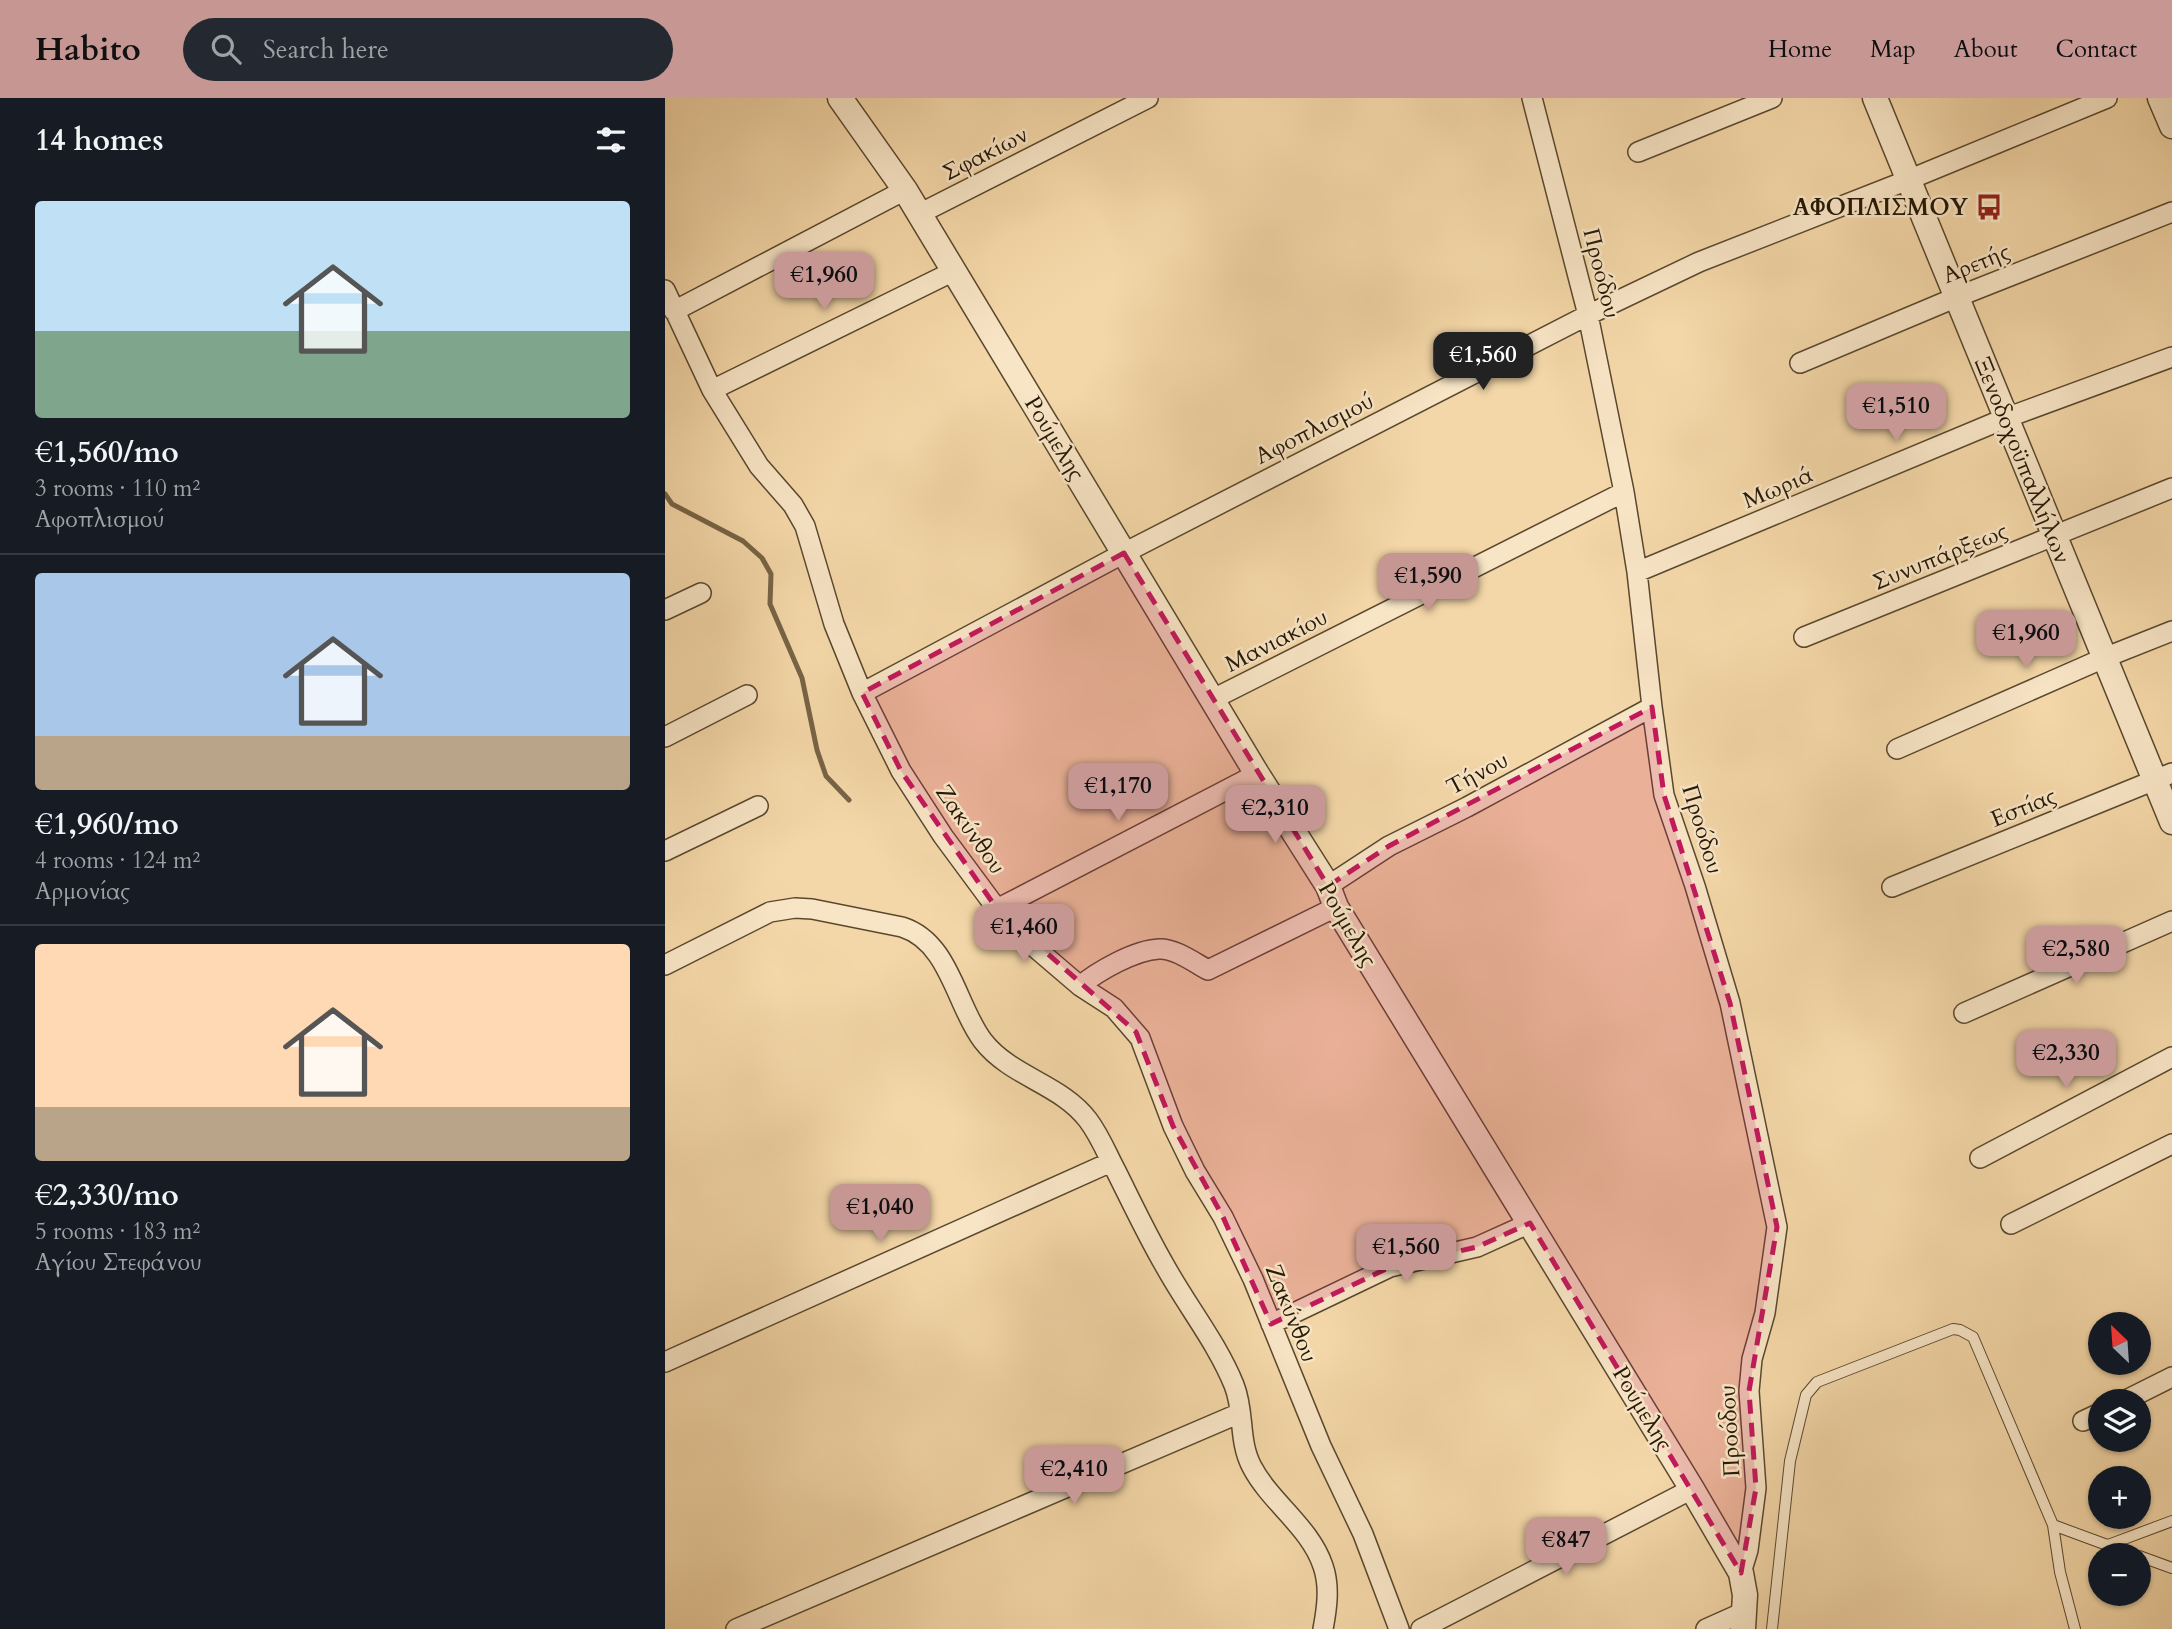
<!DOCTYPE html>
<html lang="en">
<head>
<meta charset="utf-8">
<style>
	body { margin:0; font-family:Cardo,serif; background:#242831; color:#f1f3f6; height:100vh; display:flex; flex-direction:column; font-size:26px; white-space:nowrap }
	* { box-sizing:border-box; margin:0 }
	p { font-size:23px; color:#9ea1a6 }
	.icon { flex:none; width:38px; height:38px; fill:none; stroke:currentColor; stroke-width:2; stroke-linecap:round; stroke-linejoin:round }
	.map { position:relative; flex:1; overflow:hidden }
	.panel { display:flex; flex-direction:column; background:#171b24; width:665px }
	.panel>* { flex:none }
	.needle { width:46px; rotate:335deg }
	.buttons { position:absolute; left:1423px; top:1214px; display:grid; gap:14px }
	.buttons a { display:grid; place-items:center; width:63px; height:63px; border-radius:50%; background:#171b24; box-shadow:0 2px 5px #0004; font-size:35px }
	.price { position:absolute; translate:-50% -60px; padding:0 16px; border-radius:14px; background:#c59692; color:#111; font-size:23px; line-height:46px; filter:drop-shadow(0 2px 4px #0008) }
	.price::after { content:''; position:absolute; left:50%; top:42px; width:21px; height:16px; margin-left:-10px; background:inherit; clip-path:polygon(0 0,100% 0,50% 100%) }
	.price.current { background:#222; color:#fff }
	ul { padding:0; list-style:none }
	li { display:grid; align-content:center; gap:14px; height:371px; padding:0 35px }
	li+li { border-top:2px solid #363941 }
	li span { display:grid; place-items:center; height:217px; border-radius:7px; color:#555 }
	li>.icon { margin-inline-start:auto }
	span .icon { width:126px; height:126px; fill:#fffc; stroke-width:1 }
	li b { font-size:30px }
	h2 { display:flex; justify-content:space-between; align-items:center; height:84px; padding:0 35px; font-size:30px }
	header { display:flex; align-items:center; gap:42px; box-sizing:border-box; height:98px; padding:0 35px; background:#c59692; color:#111 }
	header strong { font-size:33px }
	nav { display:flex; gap:38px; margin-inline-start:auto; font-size:24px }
	.search { width:490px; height:63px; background:#242831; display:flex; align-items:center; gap:18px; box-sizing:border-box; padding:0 24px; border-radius:38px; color:#9ea1a6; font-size:26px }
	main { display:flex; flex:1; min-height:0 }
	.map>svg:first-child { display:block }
</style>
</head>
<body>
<header>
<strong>Habito</strong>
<div class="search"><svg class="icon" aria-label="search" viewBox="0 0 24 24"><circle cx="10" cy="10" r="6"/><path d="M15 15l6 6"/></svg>Search here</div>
<nav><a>Home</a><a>Map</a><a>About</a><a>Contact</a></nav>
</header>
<main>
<section class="panel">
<h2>14 homes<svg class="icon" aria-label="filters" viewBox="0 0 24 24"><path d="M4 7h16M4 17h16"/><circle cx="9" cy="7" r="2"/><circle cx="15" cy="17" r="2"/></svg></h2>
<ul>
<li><span style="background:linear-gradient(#bfe0f5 60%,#7fa58c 0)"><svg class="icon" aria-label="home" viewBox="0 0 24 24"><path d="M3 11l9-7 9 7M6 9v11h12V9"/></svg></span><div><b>€1,560/mo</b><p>3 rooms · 110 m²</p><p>Αφοπλισμού</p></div></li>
<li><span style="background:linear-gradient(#a9c7e8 75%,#b9a48a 0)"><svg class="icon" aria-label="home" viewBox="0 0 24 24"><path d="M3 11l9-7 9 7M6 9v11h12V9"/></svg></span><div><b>€1,960/mo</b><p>4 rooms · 124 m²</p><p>Αρμονίας</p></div></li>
<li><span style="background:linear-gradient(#ffd9b3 75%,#b9a48a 0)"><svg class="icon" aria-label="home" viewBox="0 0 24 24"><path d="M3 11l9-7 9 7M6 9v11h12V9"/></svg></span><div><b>€2,330/mo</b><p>5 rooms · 183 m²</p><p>Αγίου Στεφάνου</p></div></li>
</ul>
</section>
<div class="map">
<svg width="1507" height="1531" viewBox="0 0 1507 1531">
	<rect width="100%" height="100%" fill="#f4d7a8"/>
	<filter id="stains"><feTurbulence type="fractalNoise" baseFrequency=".00286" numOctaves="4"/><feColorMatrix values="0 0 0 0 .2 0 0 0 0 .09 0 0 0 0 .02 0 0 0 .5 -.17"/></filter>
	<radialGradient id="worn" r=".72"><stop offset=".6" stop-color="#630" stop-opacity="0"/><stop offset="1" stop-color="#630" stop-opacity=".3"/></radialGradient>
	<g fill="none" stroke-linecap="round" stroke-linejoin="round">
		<!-- stream -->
		<path stroke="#776446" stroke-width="5" d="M0,396L7,406L78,443L97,460L106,476L105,506L137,580L152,652L161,678L184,702"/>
		<!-- service casing -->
		<g stroke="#59482e" stroke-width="12">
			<path id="service" d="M1388,1427L1472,1458
				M1443,1447L1507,1423
				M1474,1458L1507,1470
				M1107,1531L1125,1363L1141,1297L1152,1284L1288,1231L1295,1232L1308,1239L1388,1427L1395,1474L1410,1531"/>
		</g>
		<!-- minor casing -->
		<g stroke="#59482e" stroke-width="22">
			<path id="minor" d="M867,0L923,217L959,394L972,474L987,609L999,697L1030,788L1065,905L1112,1129L1100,1215L1087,1261L1084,1293L1091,1390L1083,1452L1076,1475
				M973,54L1107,0
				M254,116L483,0
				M0,192L47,292L94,368L128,407L140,428L169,526L197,595L236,673L278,738L332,811L360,841L415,888L449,910L475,940L508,1028L530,1073L558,1119L588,1181L656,1348L698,1436L734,1531
				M9,213L240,92
				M1135,265L1292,199L1507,114
				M47,292L289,173
				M972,474L1341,320L1507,259
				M0,512L36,495
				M1139,539L1507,390
				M197,595L459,455L923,217L1034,164L1243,82L1442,0
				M548,601L959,394
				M0,639L82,597
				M1232,651L1439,560L1507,533
				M0,753L93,708
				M663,788L724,748L802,709L987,609
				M1227,789L1507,675
				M332,811L592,676
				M0,867L105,814L130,810L147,811L237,829C285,844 291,908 318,943C346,979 396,986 423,1022C435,1038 442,1056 451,1073C467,1105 482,1137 500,1168C522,1208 552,1245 569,1287C580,1314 573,1343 587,1369C606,1405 645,1429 658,1468C665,1488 662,1510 658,1531
				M415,888C433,873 470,852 494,851C510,850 530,865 543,872L671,809
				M1299,915L1507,823
				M1315,1060L1507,959
				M1346,1126L1507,1046
				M606,1226L725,1169L812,1149L865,1125
				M0,1264L446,1064
				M1457,1304L1507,1279
				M1418,1323L1435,1315
				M71,1531L575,1315
				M756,1531L1027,1391
				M1041,1531L1079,1514"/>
		</g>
		<!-- tertiary casing -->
		<g stroke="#59482e" stroke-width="27">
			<path id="tertiary" d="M175,0L240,92L592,676L663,788L671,809L1027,1391L1076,1475L1080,1497L1078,1531
				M1210,0L1507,724
				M1495,0L1507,28"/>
		</g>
		<!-- service -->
		<use href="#service" stroke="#f8e5c6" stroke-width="10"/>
		<!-- minor -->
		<use href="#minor" stroke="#f8e5c6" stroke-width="19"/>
		<!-- tertiary -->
		<use href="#tertiary" stroke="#f8e5c6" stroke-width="24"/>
	</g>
	<!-- marked area -->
	<path fill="#c2185b" fill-opacity="0.2" stroke="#c2185b" stroke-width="5" stroke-dasharray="14 9" stroke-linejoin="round" d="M459,455L663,788L724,748L987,609L999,697L1065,905L1112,1129L1084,1293L1091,1390L1076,1475L865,1125L812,1149L725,1169L606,1226L558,1119L508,1028L471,934L332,811L236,673L197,595Z"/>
	<!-- icons -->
	<defs>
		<g id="bus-bare" transform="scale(2.1)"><path d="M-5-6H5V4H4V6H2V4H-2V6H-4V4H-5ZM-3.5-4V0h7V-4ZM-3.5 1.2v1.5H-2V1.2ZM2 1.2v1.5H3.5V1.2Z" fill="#8f2418" stroke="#f8e5c6" stroke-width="2.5" paint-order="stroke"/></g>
	</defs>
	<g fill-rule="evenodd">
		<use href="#bus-bare" x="1324" y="109"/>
	</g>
	<g text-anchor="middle" stroke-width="5" stroke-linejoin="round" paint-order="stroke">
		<!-- street labels -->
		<g font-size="23" fill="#251806" stroke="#f8e5c6">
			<text transform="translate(320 55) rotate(-27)" y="8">Σφακίων</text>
			<text transform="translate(1311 165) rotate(-22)" y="8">Αρετής</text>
			<text transform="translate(937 175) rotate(76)" y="8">Προόδου</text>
			<text transform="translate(649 330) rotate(-27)" y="8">Αφοπλισμού</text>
			<text transform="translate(390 340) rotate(59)" y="8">Ρούμελης</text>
			<text transform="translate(1358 362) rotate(68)" y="8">Ξενοδοχοϋπαλλήλων</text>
			<text transform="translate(1113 389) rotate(-23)" y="8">Μωριά</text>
			<text transform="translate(1275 458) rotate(-22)" y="8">Συνυπάρξεως</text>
			<text transform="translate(611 542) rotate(-27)" y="8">Μανιακίου</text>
			<text transform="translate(812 675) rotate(-28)" y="8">Τήνου</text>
			<text transform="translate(1358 709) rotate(-22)" y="8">Εστίας</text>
			<text transform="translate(306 731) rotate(55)" y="8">Ζακύνθου</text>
			<text transform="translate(1038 731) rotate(73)" y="8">Προόδου</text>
			<text transform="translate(683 826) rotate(60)" y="8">Ρούμελης</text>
			<text transform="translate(627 1215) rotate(68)" y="8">Ζακύνθου</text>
			<text transform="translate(978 1310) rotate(59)" y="8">Ρούμελης</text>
			<text transform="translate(1064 1333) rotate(-93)" y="8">Προόδου</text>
		</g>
		<!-- poi labels -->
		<g font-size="23" font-weight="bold" fill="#251806" stroke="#f8e5c6" text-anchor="end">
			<text x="1303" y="117">ΑΦΟΠΛΙΣΜΟΥ</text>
		</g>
	</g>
	<rect width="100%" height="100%" filter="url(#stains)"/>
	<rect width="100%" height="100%" fill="url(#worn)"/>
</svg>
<div class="buttons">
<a><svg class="needle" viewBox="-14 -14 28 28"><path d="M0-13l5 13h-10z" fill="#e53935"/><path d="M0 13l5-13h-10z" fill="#9ea1a6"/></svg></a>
<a><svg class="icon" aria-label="layers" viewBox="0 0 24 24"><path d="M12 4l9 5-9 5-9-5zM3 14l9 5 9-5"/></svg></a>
<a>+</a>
<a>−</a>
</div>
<b class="price" style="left:159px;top:214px">€1,960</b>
<b class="price current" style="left:818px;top:294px">€1,560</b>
<b class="price" style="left:1231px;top:345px">€1,510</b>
<b class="price" style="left:763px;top:515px">€1,590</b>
<b class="price" style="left:1361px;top:572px">€1,960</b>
<b class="price" style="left:453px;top:725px">€1,170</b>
<b class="price" style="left:610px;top:747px">€2,310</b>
<b class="price" style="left:359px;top:866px">€1,460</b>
<b class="price" style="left:1411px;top:888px">€2,580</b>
<b class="price" style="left:1401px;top:992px">€2,330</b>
<b class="price" style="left:215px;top:1146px">€1,040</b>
<b class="price" style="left:741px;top:1186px">€1,560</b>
<b class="price" style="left:409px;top:1408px">€2,410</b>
<b class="price" style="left:901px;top:1479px">€847</b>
</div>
</main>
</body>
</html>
